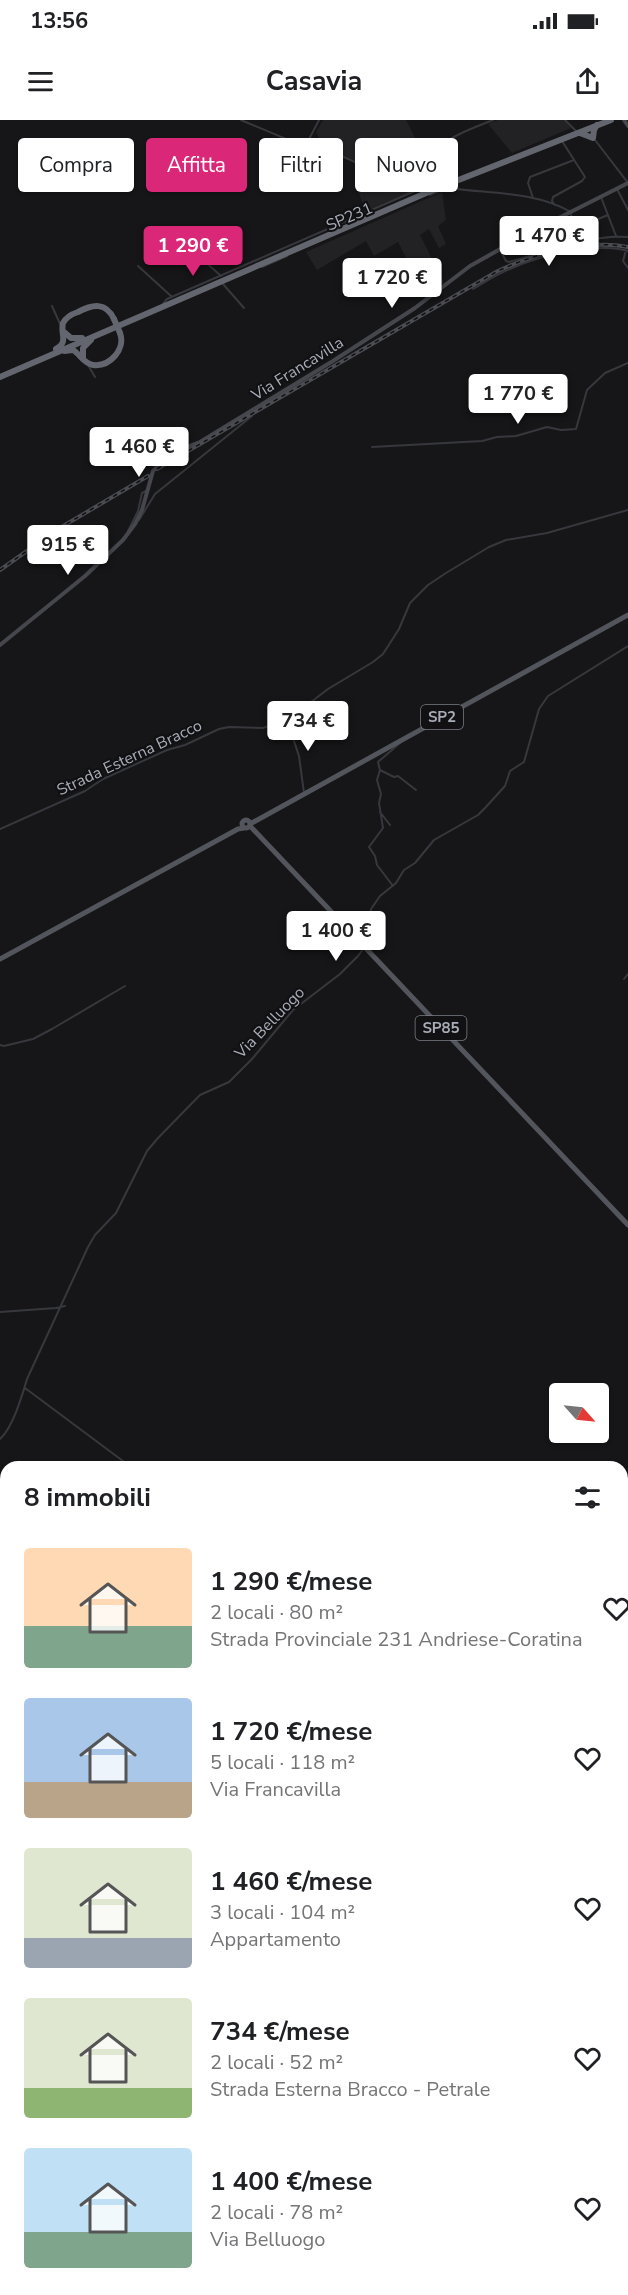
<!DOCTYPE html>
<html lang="it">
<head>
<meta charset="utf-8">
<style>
	body { margin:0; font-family:"Nunito Sans",sans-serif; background:#f2f2f2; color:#202124; height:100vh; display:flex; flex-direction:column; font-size:22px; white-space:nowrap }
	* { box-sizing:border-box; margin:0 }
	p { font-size:20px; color:#757577 }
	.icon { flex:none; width:33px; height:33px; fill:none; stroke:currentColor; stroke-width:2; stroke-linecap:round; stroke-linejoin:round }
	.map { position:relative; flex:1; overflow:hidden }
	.details { position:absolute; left:0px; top:1341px; width:628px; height:834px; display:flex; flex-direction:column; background:#fff; border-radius:18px 18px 0 0; box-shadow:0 2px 4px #0004 }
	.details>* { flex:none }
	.hud { position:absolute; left:18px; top:18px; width:592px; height:54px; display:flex; gap:12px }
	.needle { width:39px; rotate:117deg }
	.controls { position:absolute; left:549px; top:1263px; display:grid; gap:12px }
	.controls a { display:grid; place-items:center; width:60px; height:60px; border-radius:6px; background:#fff; box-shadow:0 2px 4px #0004; font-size:30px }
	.price { position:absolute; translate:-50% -51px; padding:0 14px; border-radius:6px; background:#fff; color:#222; font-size:20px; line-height:39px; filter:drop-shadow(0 2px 3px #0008) }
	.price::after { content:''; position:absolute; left:50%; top:36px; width:18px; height:14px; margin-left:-9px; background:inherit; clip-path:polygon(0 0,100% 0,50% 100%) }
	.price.on { background:#db2777; color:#fff }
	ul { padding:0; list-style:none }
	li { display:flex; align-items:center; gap:18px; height:150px; padding:0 24px }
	li span { display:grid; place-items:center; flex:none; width:168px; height:120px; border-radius:6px; color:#555 }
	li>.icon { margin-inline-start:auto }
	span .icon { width:72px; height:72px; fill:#fffc; stroke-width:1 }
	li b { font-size:26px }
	h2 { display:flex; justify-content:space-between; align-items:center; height:72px; padding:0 24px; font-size:26px }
	.chip { padding:0 21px; border-radius:6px; background:#fff; box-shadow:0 2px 4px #0004; font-size:21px; line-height:54px }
	.chip.on { background:#db2777; color:#fff }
	.status { display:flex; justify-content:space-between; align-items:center; height:42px; padding:0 30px; background:#fff; direction:ltr }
	.status svg { height:16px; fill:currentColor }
	header { display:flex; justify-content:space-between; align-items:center; height:78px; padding:0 24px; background:#fff; font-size:27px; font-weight:700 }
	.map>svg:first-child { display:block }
</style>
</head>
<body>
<div class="status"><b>13:56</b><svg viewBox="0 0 49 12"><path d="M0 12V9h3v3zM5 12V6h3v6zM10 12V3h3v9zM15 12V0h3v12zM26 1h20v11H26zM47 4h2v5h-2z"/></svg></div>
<header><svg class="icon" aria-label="menu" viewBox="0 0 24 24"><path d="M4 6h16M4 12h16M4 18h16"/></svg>Casavia<svg class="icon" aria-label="share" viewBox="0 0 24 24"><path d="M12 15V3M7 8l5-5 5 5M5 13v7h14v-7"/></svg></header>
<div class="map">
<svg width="628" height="2175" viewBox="0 0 628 2175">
	<rect width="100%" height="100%" fill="#161618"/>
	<!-- built -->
	<path fill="#222225" d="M323,0H406L437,61L365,91L355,61L360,43L322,25L316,12Z
		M498,0H564L571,8L512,33L488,4Z
		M442,72L446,100L438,106L446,124L439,128L429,109L420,115L445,164L426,177L398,122L374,136L366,121L317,150L306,132Z"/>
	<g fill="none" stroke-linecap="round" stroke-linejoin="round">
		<!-- street -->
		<path stroke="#37383d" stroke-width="2" d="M241,0L291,21L331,31L392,59L424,67L453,59
			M565,0L576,11
			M595,20L628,63
			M306,25L319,0
			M439,63L430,41C440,18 471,9 493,0
			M449,68C490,74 534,71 571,92
			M617,69L628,90
			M430,75L455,64
			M601,77L616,116
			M533,78L528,63L530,57L574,40
			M555,85L552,81L553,77L582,61L585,57L562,21
			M570,92L581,122
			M586,104L608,95
			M540,107L550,129
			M167,120L192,130L221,156
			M500,130L506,141L509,142C545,132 590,114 628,117
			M626,130L623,141L628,148
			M138,146L171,176
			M262,147L287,136
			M223,164L244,188
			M473,169C485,162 497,154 510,149C537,136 599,122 628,131
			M162,185L167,179L424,67
			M52,186L61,206
			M88,245L95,257
			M372,327L482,321L497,317L516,316L547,307L561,310L576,309L587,270L605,253L628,243
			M139,400L155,374L252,296
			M128,411L138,391L142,373L146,371
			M287,600L299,636L304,673
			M380,650L394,657L398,656L416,670
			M380,692L390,705
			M0,709L85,671L103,659L167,630L185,625L219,609L229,607L263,608L289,599L328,569L373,542L383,534L399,509L410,483L428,465L446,453L489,427L506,420L547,413L628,390
			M393,766L377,745L375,736L369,727L383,708L379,683L381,674L377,660L380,650L378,642L400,623
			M624,859L628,854
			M0,925L4,926L33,919L52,909L125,866
			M0,1192L56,1188L65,1186
			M25,1268L131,1347
			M0,1319C13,1307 22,1276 27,1259L88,1127L95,1115L116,1093L147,1031L158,1018L200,975L229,962L252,939L293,890L340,854L358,836L364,828L371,789L380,776L396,763L404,750L415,743L434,720L478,695L485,688L505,666L510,651L524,642L539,589L548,576L628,526
			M622,1886L625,1885
			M622,1974L628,1969"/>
		<!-- secondary -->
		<path stroke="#45474d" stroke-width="4" d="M624,0L628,6
			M0,525L85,456L123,420L135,404L142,390L153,351L168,334L200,322L333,241L415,188L470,146L529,113L628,63
			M0,1589L6,1593
			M622,2054L628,2062
			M622,2096L628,2087
			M578,2175L581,2169"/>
		<!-- primary -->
		<path stroke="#53555c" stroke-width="5" d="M242 704a4 4 0 1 1 8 0a4 4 0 1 1-8 0Z
			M250,704L628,495
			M250,706L628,1105
			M0,839L238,709L244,708"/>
		<!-- highway -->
		<path stroke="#63666e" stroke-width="6" d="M580,13L593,18L594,10L597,5
			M64,212L71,218H82
			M56,229C69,222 60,214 63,203C66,197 72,194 78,192C93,184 106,182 114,199
			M64,231L73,230C80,234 84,244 93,245C110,247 126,229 120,213
			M83,238V228L91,220
			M0,257L433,70L611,0"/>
		<!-- rail casing -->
		<g stroke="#4a4c52" stroke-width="4">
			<path id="rail" d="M157,349L496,152C533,134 587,119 628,127
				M0,450L58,409L148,356"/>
		</g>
		<!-- rail -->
		<use href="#rail" stroke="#111113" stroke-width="1.5" stroke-dasharray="4.5" stroke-linecap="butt"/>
		<!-- highway-bridge -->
		<path stroke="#63666e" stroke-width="6" d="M114,199L120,213"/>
	</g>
	<g text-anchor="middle" stroke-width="4.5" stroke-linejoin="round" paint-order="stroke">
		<!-- shield labels -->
		<g fill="#111113" stroke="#7b7e86" stroke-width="1.5">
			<rect x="421" y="585" width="42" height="24" rx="4.5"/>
			<rect x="415.5" y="896" width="51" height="24" rx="4.5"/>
		</g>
		<g font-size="15" font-weight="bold" fill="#a8adb8">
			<text x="442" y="602">SP2</text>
			<text x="441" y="913">SP85</text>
		</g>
		<!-- street labels -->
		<g font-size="16" fill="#a8adb8" stroke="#111113">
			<text transform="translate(349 96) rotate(-23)" y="6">SP231</text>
			<text transform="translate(297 248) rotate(-32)" y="6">Via Francavilla</text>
			<text transform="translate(129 637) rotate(-25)" y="6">Strada Esterna Bracco</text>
			<text transform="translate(269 902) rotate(-46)" y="6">Via Belluogo</text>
		</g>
	</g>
</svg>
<div class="controls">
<a><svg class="needle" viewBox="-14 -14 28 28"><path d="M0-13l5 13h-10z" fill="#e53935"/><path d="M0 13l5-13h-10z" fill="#757577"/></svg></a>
</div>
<b class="price" style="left:549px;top:147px">1 470 €</b>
<b class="price on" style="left:193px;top:157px">1 290 €</b>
<b class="price" style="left:392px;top:189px">1 720 €</b>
<b class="price" style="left:518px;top:305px">1 770 €</b>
<b class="price" style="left:139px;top:358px">1 460 €</b>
<b class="price" style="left:68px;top:456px">915 €</b>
<b class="price" style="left:308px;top:632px">734 €</b>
<b class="price" style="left:336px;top:842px">1 400 €</b>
<div class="hud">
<a class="chip">Compra</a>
<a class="chip on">Affitta</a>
<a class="chip">Filtri</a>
<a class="chip">Nuovo</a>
</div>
<section class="details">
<h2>8 immobili<svg class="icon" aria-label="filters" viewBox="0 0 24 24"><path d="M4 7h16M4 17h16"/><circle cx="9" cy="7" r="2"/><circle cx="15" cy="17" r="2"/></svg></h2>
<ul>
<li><span style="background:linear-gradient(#ffd9b3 65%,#7fa58c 0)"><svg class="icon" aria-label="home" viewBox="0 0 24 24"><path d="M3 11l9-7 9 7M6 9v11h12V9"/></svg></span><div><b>1 290 €/mese</b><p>2 locali · 80 m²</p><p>Strada Provinciale 231 Andriese-Coratina</p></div><svg class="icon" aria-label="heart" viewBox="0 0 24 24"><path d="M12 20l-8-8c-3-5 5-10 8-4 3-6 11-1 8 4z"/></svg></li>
<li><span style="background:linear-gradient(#a9c7e8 70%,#b9a48a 0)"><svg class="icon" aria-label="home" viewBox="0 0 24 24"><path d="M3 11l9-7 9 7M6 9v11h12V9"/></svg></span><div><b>1 720 €/mese</b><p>5 locali · 118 m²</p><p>Via Francavilla</p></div><svg class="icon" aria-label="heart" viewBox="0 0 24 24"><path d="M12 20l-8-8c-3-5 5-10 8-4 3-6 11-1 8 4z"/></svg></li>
<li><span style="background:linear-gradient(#dfe7d0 75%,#9aa5b1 0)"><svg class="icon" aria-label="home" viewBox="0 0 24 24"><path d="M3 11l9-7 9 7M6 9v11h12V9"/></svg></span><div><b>1 460 €/mese</b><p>3 locali · 104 m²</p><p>Appartamento</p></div><svg class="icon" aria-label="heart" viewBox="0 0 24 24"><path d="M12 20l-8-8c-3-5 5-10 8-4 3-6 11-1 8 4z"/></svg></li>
<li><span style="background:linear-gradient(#dfe7d0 75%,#8fb573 0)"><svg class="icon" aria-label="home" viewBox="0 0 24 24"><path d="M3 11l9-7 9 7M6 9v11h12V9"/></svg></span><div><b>734 €/mese</b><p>2 locali · 52 m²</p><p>Strada Esterna Bracco - Petrale</p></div><svg class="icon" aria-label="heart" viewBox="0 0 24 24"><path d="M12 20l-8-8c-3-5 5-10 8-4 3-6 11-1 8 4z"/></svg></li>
<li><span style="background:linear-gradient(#bfe0f5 70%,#7fa58c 0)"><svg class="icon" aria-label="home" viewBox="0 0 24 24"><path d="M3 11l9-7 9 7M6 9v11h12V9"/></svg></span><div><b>1 400 €/mese</b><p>2 locali · 78 m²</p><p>Via Belluogo</p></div><svg class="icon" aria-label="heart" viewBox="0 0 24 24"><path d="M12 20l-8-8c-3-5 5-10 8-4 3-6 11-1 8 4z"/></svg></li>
</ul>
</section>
</div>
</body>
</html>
